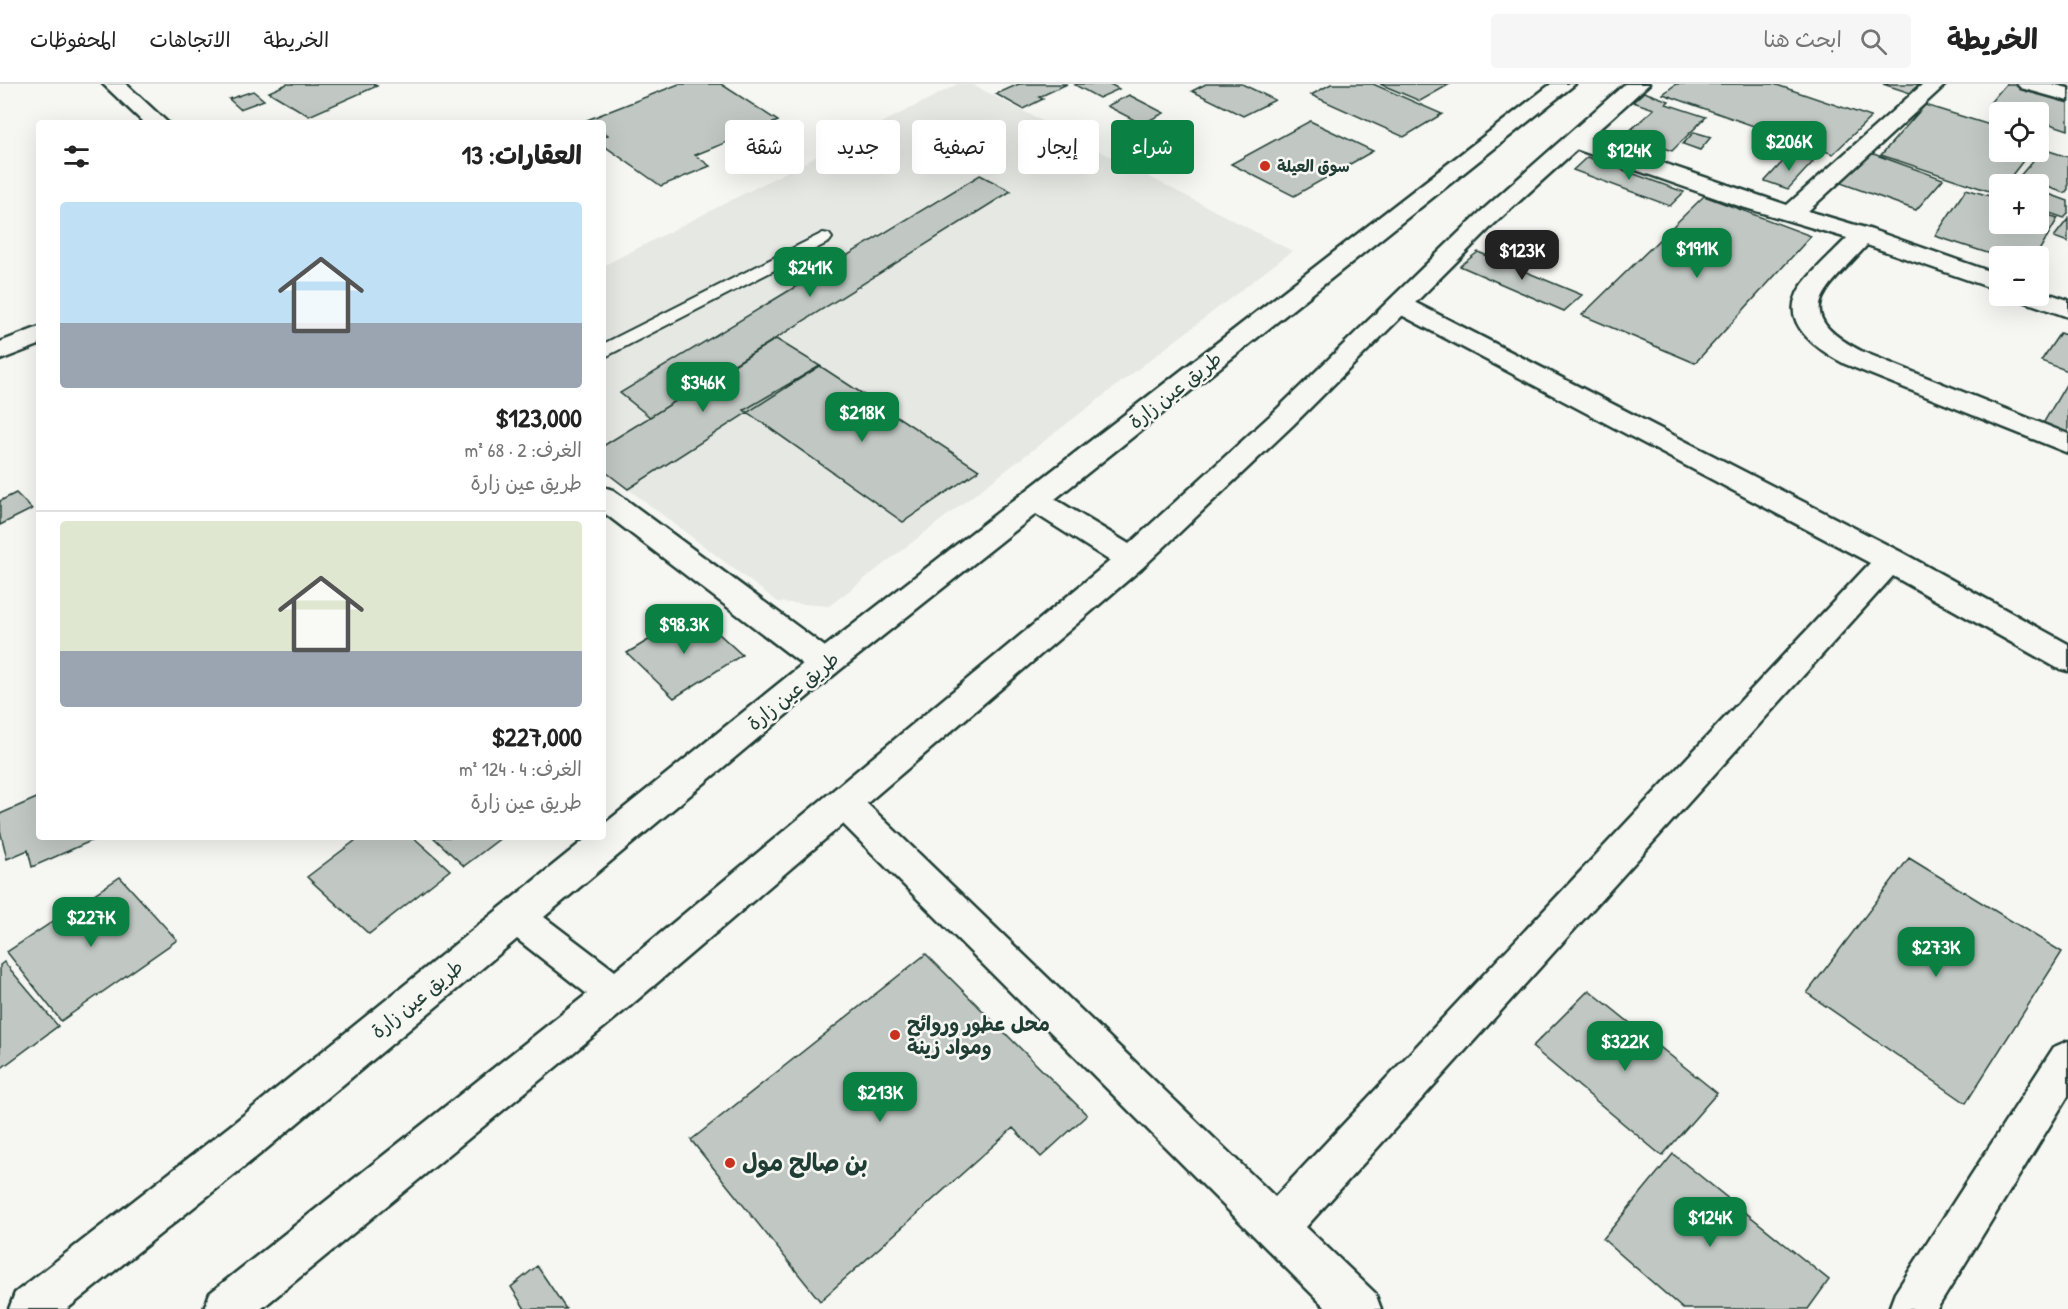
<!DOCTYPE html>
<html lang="ar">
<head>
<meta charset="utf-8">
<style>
	body { margin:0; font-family:"Patrick Hand","Playpen Sans Arabic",sans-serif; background:#f6f6f6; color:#222; direction:rtl; height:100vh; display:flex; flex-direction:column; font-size:22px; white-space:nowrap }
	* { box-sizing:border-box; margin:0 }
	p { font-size:20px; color:#767676 }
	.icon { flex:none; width:33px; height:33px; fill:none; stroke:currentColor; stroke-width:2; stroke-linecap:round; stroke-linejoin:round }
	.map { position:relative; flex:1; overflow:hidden; direction:ltr }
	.drawer { position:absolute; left:36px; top:36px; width:570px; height:720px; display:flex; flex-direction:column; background:#fff; border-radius:6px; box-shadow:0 6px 24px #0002; direction:rtl }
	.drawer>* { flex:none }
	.hud { position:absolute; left:624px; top:36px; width:570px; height:54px; direction:rtl; display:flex; gap:12px }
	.fabs { position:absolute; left:1989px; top:18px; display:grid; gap:12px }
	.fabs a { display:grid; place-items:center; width:60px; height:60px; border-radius:6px; background:#fff; box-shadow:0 6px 24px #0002; font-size:30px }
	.price { position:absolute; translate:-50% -51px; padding:0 14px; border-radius:12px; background:#0b8043; color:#fff; font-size:20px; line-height:39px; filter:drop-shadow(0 2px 3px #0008) }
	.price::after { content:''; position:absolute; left:50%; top:36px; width:18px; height:14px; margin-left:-9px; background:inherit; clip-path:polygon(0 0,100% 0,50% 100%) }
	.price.active { background:#222; color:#fff }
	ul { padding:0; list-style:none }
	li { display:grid; align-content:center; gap:12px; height:318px; padding:0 24px }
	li+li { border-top:2px solid #e0e0e0 }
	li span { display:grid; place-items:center; height:186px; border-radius:6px; color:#555 }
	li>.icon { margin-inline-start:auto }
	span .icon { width:108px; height:108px; fill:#fffc; stroke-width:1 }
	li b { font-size:26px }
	h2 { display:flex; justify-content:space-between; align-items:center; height:72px; padding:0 24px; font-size:26px }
	.tag { padding:0 21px; border-radius:6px; background:#fff; box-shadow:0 6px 24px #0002; font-size:21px; line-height:54px }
	.tag.active { background:#0b8043; color:#fff }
	header { display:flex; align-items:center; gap:36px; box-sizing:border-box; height:84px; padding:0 30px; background:#fff; border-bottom:2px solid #e0e0e0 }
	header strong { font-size:28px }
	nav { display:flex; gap:33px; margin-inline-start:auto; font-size:21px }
	.search { width:420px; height:54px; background:#f6f6f6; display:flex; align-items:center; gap:15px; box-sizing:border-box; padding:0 21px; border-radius:6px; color:#767676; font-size:22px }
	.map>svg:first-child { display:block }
</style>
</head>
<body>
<header>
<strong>الخريطة</strong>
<div class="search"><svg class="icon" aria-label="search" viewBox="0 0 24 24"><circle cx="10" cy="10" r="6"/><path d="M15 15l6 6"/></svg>ابحث هنا</div>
<nav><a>الخريطة</a><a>الاتجاهات</a><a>المحفوظات</a></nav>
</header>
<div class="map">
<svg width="2068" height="1225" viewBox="0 0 2068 1225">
	<rect width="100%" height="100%" fill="#f6f6f2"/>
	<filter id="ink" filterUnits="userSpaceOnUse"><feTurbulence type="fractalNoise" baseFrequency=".0167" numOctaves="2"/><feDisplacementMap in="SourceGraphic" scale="12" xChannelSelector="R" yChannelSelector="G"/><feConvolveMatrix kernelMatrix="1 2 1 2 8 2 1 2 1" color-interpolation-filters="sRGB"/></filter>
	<g filter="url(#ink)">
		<!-- built -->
		<path fill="#e6e8e4" d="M958,0H971L1292,167L829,522L778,518L603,386V182Z"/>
		<!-- building -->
		<path fill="#c1c8c3" stroke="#1f3d34" stroke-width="1.5" d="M287,0H373L377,2L309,32L269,8Z
			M679,0H721L778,37L759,45L774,55L752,64L737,54L695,71L710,82L661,102L603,61V53L608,51L603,47V39H591L587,36Z
			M1019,0H1067L1039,13L1043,15L1023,25L996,10Z
			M1078,0H1110L1119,5L1099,14L1075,1Z
			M1206,0H1242L1275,16L1243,32L1192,7Z
			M1331,0H1373L1442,30L1404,53L1311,11Z
			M1380,0H1450L1420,17Z
			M1676,0H1774L1871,33L1833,70L1663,10Z
			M1883,0H1919L1910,9Z
			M2006,0H2018L2068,15V46L2038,36V28H2013L1988,21Z
			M253,7L264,16L240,25L229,15Z
			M1644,8L1669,17L1666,20L1706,33L1672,67L1625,51L1654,25L1633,18Z
			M1129,11L1164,29L1142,40L1107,22Z
			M1925,21L2000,44V68H2030L2005,100H2000L1998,110L1881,71Z
			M1310,37L1373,67L1294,112L1231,80Z
			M1694,48L1711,53L1700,66L1683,60Z
			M2043,65L2068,73V105L2065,109L2019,93Z
			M1868,68L1943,95L1916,126L1838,98Z
			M1789,71L1813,78L1788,105L1765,97Z
			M1587,73L1684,108L1670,122L1573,86Z
			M980,91L1011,107L650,333L620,309Z
			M1966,105L2000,115V140H2038V128L2058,134L2036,172L2000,173L1935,152Z
			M2046,109L2068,117V130L2064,134L2038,125V118Z
			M1704,112L1811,152L1695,279L1582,231Z
			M2068,135V158L2054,153Z
			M1478,168L1582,211L1564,227L1460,182Z
			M2060,249L2068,252V287L2041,277Z
			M776,255L820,282L628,405L603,386V362Z
			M820,282L979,386L903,438L744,326Z
			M2068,297V353L2041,343Z
			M16,409L32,425L0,441V417Z
			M695,528L742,571L674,614L627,569Z
			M39,713V753H100L32,783L28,766L7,775L0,746V730Z
			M360,753H413L450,786L369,850L307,793Z
			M433,753H502L464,782Z
			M1909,774L2062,868L1966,1019L1807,909Z
			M120,793L177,856L61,937L7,868Z
			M926,870L1087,1031L1041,1073L1013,1044L820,1217L691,1056Z
			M4,878L58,942L0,985V881Z
			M1589,906L1717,1009L1662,1072L1532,963Z
			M1673,1070L1829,1196L1808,1225H1683L1603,1155Z
			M537,1182L566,1225H525L511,1203Z"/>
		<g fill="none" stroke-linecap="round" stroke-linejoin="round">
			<!-- lane casing -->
			<g stroke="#1f3d34" stroke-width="4">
				<path id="lane" d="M823,149L829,150L832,154L829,158L603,274V260Z"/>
			</g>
			<!-- street casing -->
			<g stroke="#1f3d34" stroke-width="5">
				<path id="street" d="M1923,0H1946L1808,127L1872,146L2000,191V207L1867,161C1826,207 1787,229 1863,268L2068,350V369L1845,280C1820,267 1782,242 1797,210C1803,195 1835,167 1847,154L1739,122L1567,62L1564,57L1567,52L1575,50L1583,52L1787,121Z
					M2017,0H2052L2068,4V17L2021,4Z
					M2038,206L2068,216V233L2023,217L2019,212H2038Z
					M1401,213L1410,216L1901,468L2068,560V587L2057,584L1893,492L1306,1143L1375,1209L1381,1225H1327L832,729L826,719L832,709L844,705L856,709L1275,1113L1870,479L1392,226L1388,221L1392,216Z
					M39,243V261L0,276V258Z
					M2068,957V1012L1937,1225H1889L1895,1209L2054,963Z"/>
			</g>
			<!-- secondary casing -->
			<g stroke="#1f3d34" stroke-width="5">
				<path id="secondary" d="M103,0H126L168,39H144Z
					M603,403L613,406L836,571L841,580L836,589L825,592L814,589L603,428Z"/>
			</g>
			<!-- primary casing -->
			<g stroke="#1f3d34" stroke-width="5">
				<path id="primary" d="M1551,0H1575L1055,415L1129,460L1273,329L1477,131L1625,0H1649L1493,141L1293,341L1142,484L630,922L261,1225H204L210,1209L587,910L517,855L265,1066L67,1225H9L15,1209L235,1038L588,753H603V741L814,571ZM1036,430L1110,477L615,887L544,833L836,589Z"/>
			</g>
			<!-- lane -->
			<use href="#lane" fill="#f6f6f2" fill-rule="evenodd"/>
			<!-- street -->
			<use href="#street" fill="#f6f6f2" fill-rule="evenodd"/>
			<!-- secondary -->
			<use href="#secondary" fill="#f6f6f2" fill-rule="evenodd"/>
			<!-- primary -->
			<use href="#primary" fill="#f6f6f2" fill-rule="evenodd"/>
		</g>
	</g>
	<!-- markers -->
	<g fill="#c8321e" stroke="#f6f6f2" stroke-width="2">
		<circle cx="1265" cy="82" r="6"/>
		<circle cx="895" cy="951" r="6"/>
		<circle cx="730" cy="1079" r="6"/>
	</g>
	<g text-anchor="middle" stroke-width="5" stroke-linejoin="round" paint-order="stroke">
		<!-- far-poi labels -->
		<g font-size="16" font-weight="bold" fill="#1f3d34" stroke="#f6f6f2" text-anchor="start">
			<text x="1277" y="88">سوق العيلة</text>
		</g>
		<!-- street labels -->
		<g font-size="20" fill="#1f3d34" stroke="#f6f6f2">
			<text transform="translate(1175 306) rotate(-38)" y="7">طريق عين زارة</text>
			<text transform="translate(793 607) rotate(-39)" y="7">طريق عين زارة</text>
			<text transform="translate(417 915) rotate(-39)" y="7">طريق عين زارة</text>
		</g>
		<!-- poi labels -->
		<g font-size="20" font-weight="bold" fill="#1f3d34" stroke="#f6f6f2" text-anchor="start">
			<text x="907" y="947">محل عطور وروائح<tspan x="907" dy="23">ومواد زينة</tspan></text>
		</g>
		<!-- near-poi labels -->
		<g font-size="24" font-weight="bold" fill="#1f3d34" stroke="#f6f6f2" text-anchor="start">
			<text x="742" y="1087">بن صالح مول</text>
		</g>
	</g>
</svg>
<div class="fabs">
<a><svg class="icon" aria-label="locate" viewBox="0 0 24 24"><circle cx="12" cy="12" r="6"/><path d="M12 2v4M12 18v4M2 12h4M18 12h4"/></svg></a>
<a>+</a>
<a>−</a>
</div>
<b class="price" style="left:1789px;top:88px">$206K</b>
<b class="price" style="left:1629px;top:97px">$124K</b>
<b class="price" style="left:1697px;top:195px">$191K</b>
<b class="price active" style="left:1522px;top:197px">$123K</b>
<b class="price" style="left:810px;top:214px">$241K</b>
<b class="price" style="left:703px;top:329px">$346K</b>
<b class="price" style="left:862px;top:359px">$218K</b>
<b class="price" style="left:684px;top:571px">$98.3K</b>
<b class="price" style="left:91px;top:864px">$227K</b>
<b class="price" style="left:1936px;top:894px">$273K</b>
<b class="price" style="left:1625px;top:988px">$322K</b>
<b class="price" style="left:880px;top:1039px">$213K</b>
<b class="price" style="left:1710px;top:1164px">$124K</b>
<div class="hud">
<a class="tag active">شراء</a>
<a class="tag">إيجار</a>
<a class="tag">تصفية</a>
<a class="tag">جديد</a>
<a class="tag">شقة</a>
</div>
<section class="drawer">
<h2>العقارات: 13<svg class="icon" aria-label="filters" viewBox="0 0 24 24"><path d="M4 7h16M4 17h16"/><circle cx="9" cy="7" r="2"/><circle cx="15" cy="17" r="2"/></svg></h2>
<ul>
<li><span style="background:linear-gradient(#bfe0f5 65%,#9aa5b1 0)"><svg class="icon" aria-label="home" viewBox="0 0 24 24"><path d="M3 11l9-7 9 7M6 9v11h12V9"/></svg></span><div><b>$123,000</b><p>الغرف: 2 · 68 m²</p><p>طريق عين زارة</p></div></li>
<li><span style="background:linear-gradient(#dfe7d0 70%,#9aa5b1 0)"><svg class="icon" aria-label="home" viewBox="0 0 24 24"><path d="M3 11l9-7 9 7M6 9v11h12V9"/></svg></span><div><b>$227,000</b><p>الغرف: 4 · 124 m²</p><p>طريق عين زارة</p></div></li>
</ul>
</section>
</div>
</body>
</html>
